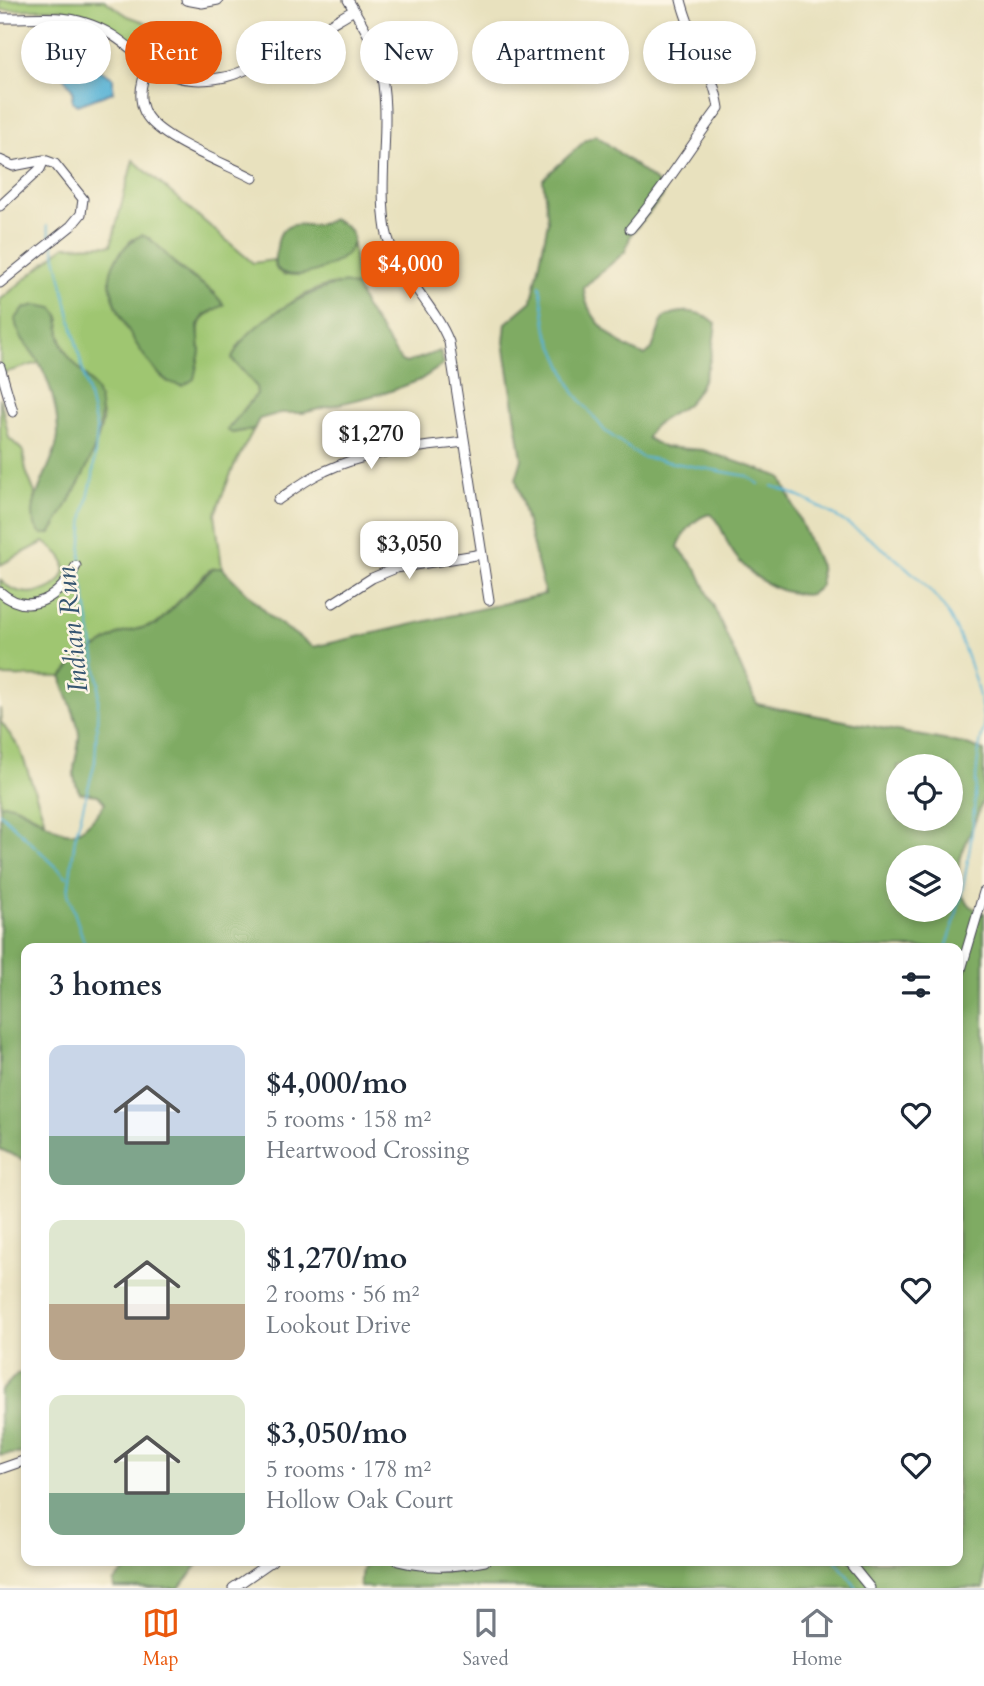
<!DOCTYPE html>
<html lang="en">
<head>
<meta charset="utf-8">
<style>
	body { margin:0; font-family:Cardo,serif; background:#f6f6f7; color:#1f2937; height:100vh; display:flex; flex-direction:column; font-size:26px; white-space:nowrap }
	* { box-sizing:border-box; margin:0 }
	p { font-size:23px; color:#747a83 }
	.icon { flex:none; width:38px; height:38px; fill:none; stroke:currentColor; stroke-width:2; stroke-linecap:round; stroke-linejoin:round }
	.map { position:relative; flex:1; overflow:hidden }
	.panel { position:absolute; left:21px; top:943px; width:942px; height:623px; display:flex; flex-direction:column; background:#fff; border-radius:14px; box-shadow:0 4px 10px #0003 }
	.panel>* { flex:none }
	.banner { position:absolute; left:21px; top:21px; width:943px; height:63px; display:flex; gap:14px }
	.fabs { position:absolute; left:886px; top:754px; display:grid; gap:14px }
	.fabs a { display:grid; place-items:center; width:77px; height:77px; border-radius:50%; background:#fff; box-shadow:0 4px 10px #0003; font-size:35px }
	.price { position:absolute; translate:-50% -60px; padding:0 16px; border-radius:14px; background:#fff; color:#222; font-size:23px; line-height:46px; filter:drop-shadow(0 2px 4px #0008) }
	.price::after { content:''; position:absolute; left:50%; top:42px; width:21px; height:16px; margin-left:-10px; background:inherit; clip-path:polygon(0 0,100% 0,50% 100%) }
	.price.selected { background:#ea580c; color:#fff }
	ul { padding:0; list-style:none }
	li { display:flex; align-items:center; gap:21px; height:175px; padding:0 28px }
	li span { display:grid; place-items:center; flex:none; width:196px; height:140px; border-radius:14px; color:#555 }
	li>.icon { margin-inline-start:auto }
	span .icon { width:84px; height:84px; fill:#fffc; stroke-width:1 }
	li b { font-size:30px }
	h2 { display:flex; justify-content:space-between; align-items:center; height:84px; padding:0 28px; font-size:30px }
	.chip { padding:0 24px; border-radius:32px; background:#fff; box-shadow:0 4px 10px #0003; font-size:24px; line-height:63px }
	.chip.selected { background:#ea580c; color:#fff }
	.tab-bar { display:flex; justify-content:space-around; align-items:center; height:98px; border-top:2px solid #e0e1e3; background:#fff; font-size:19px; color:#747a83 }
	.tab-bar a { display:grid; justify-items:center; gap:4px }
	.tab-bar .selected { color:#ea580c }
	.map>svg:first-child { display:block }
</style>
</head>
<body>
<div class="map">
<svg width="984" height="1588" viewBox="0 0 984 1588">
	<rect width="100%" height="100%" fill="#fcf5e5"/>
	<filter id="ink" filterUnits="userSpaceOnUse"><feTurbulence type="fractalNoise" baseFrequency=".0143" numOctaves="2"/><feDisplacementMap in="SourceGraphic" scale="14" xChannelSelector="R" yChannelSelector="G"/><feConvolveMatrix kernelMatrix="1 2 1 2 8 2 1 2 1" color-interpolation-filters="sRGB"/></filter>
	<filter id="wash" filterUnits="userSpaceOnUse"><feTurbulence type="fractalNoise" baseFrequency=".00686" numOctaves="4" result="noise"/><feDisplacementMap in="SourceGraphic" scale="28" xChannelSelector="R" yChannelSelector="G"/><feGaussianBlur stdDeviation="1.57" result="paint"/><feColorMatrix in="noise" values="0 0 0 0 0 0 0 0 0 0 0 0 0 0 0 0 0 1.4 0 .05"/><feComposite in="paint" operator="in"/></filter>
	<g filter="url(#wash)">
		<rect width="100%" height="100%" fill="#e8e1be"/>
		<!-- green -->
		<path fill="#9fc671" stroke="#607456" stroke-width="2" fill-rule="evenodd" d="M0,0H104L128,16L181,35L174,66C143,54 122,28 91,16C64,5 29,10 0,10Z
			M133,160L253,263L273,260L277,270L284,275L347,253L353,245L357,287C346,284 336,283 325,286C298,295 241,332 232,359L256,386L257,394L244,409L233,433L254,429L234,466L215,514L222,568L209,570L157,624L119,634L75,661L62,677L0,676V580C27,608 79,585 61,556C57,551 49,546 44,542L0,565V397L9,438L23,451L26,471L35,493L33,513L50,534C62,515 107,434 102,415C92,380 54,356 60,318L39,363L0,374V300L65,246L111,245ZM149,238L180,268L215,293L212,312C194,319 199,336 200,352L168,382C142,358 100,299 115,261C119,254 127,246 132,239Z
			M0,708L1,722L20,749L45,821L16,806L0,805Z"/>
		<!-- forest -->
		<path fill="#7fab63" stroke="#50664f" stroke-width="2" fill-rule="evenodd" d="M596,135L664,188L663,196L631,234L625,252L584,287C583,315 619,349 645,355L652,349L663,318C681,308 701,310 716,323C713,350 708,384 687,404C673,416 653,420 647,438L663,447L703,450L781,477L820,566L821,585C812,596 806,596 793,593C767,589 742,569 729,546C723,534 721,523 710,514C695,517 683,533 678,547L698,571L757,704L964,744L984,751C984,765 984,781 984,795C975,836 930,887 983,914L984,912V1588L360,1587L362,1569L373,1561C417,1568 467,1580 510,1561H957V948H26V1161L0,1149V805C7,802 14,805 21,809C63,830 72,852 105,803L98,795L80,793C67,770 79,758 79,735C78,714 64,697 62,677L75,661L119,634L157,624L213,568H222L272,618L313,647L545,594L516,479L522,459L504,342L506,323L532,301L548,222L543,179L587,139ZM898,766H950V819H898ZM898,858H950V910H898Z
			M332,219C406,249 259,307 276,252C278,244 277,233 286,228C299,219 312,232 332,219Z
			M142,235C158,241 167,258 180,269C196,281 212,288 224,305L205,315L198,325L200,352L194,379L183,386C178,385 171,383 167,381C146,367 108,302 110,277C112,260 127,241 142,235Z
			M344,283L357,287L365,307L401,361L406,363L440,351L444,364L420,380L388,392L303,413H280L259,419L254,429L232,433L227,430L257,394L256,386L232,359C244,324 309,289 344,283Z
			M36,305L53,308L58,314C62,324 57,334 62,345C69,362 86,373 95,389C117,429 71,499 50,534H42C15,511 57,466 58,434C58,412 50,380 38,361C29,346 17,337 15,319L25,308Z
			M26,1373V1453L0,1455V1392L17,1374Z
			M135,1561H201L179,1588H114L113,1582Z"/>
		<!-- water -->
		<path fill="#58b3d6" stroke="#3d6a88" stroke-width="2" d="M78,53H90L98,69L113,78V92L78,105L72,101L73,90L62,75Z"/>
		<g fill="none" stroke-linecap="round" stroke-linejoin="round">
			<!-- stream -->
			<path stroke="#58b3d6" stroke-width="2" d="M47,225L51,239
				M53,244L97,431L93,476L84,515L80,567L99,683L95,762L75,838L68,893L86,948
				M540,285L547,331L574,392L605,431L641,457L747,476L759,484
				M772,486C825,502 922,568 950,617C964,643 983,698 984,728
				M0,813L67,877
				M946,948C959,911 967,872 972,832C976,804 975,753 984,729
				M836,1561L857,1588"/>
		</g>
	</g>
	<g filter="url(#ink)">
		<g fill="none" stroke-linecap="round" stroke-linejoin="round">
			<!-- minor casing -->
			<g stroke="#403f4f" stroke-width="11">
				<path id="minor" d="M186,0L202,3L218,0
					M348,0C360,20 373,40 379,63C393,117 377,175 386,230C393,269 434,303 449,342L489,600
					M0,18C28,19 59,14 86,23C142,40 150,93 225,77C257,70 323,28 354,10
					M149,65C141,81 137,97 145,113C158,139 227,164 253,178
					M0,160L13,166L44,160
					M0,206L40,169L44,160L55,164L83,199L81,214L71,226L0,283
					M630,229C663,191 689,148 719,108C713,70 690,38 681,0
					M0,367L13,412
					M278,500C293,490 308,478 325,471C369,450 417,448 464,442
					M0,592C31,619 61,595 76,566
					M333,603L372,578L396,568L482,554
					M957,983L984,892
					M0,1469L26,1460
					M398,1561C429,1569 454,1567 485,1561
					M848,1561L870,1588
					M233,1588L272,1561"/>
			</g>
			<!-- minor -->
			<use href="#minor" stroke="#fff" stroke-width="9"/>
		</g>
	</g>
	<g text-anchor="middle" stroke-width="5" stroke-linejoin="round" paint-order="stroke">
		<!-- water labels -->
		<g font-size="28" font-style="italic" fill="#355571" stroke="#fcf5e5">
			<text transform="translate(71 630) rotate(-96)" y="10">Indian Run</text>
		</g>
	</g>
</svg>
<div class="fabs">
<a><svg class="icon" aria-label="locate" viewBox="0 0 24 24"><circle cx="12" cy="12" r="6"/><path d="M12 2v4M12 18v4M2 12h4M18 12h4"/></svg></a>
<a><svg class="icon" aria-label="layers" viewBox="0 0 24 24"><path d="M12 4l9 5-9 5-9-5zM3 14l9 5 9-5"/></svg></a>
</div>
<b class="price selected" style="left:410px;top:301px">$4,000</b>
<b class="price" style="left:371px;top:471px">$1,270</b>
<b class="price" style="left:409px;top:581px">$3,050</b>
<div class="banner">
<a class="chip">Buy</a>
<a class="chip selected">Rent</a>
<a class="chip">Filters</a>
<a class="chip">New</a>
<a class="chip">Apartment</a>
<a class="chip">House</a>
</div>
<section class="panel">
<h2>3 homes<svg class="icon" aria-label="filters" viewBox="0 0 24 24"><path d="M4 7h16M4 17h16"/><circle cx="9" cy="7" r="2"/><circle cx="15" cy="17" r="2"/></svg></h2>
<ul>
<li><span style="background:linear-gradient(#c9d6e8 65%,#7fa58c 0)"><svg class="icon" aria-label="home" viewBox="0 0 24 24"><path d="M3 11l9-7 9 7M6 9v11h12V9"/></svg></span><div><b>$4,000/mo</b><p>5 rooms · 158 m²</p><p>Heartwood Crossing</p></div><svg class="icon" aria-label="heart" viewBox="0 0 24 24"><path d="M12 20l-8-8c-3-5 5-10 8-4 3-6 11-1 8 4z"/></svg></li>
<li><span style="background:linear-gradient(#dfe7d0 60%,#b9a48a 0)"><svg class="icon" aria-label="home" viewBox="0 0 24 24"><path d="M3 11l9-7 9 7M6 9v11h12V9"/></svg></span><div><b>$1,270/mo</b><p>2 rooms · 56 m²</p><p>Lookout Drive</p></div><svg class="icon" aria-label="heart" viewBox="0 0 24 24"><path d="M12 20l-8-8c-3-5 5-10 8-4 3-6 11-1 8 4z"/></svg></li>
<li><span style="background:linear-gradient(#dfe7d0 70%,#7fa58c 0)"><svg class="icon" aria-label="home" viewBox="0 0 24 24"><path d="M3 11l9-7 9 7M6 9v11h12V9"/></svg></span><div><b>$3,050/mo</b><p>5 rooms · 178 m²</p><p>Hollow Oak Court</p></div><svg class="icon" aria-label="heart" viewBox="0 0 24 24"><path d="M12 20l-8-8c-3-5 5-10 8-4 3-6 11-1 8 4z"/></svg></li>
</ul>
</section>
</div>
<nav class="tab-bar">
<a class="selected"><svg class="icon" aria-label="map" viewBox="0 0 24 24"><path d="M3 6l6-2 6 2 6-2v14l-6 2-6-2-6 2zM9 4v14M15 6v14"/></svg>Map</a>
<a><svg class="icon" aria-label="saved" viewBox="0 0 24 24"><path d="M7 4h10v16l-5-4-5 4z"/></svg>Saved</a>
<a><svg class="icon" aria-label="home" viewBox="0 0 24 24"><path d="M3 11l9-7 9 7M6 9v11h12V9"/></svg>Home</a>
</nav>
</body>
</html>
